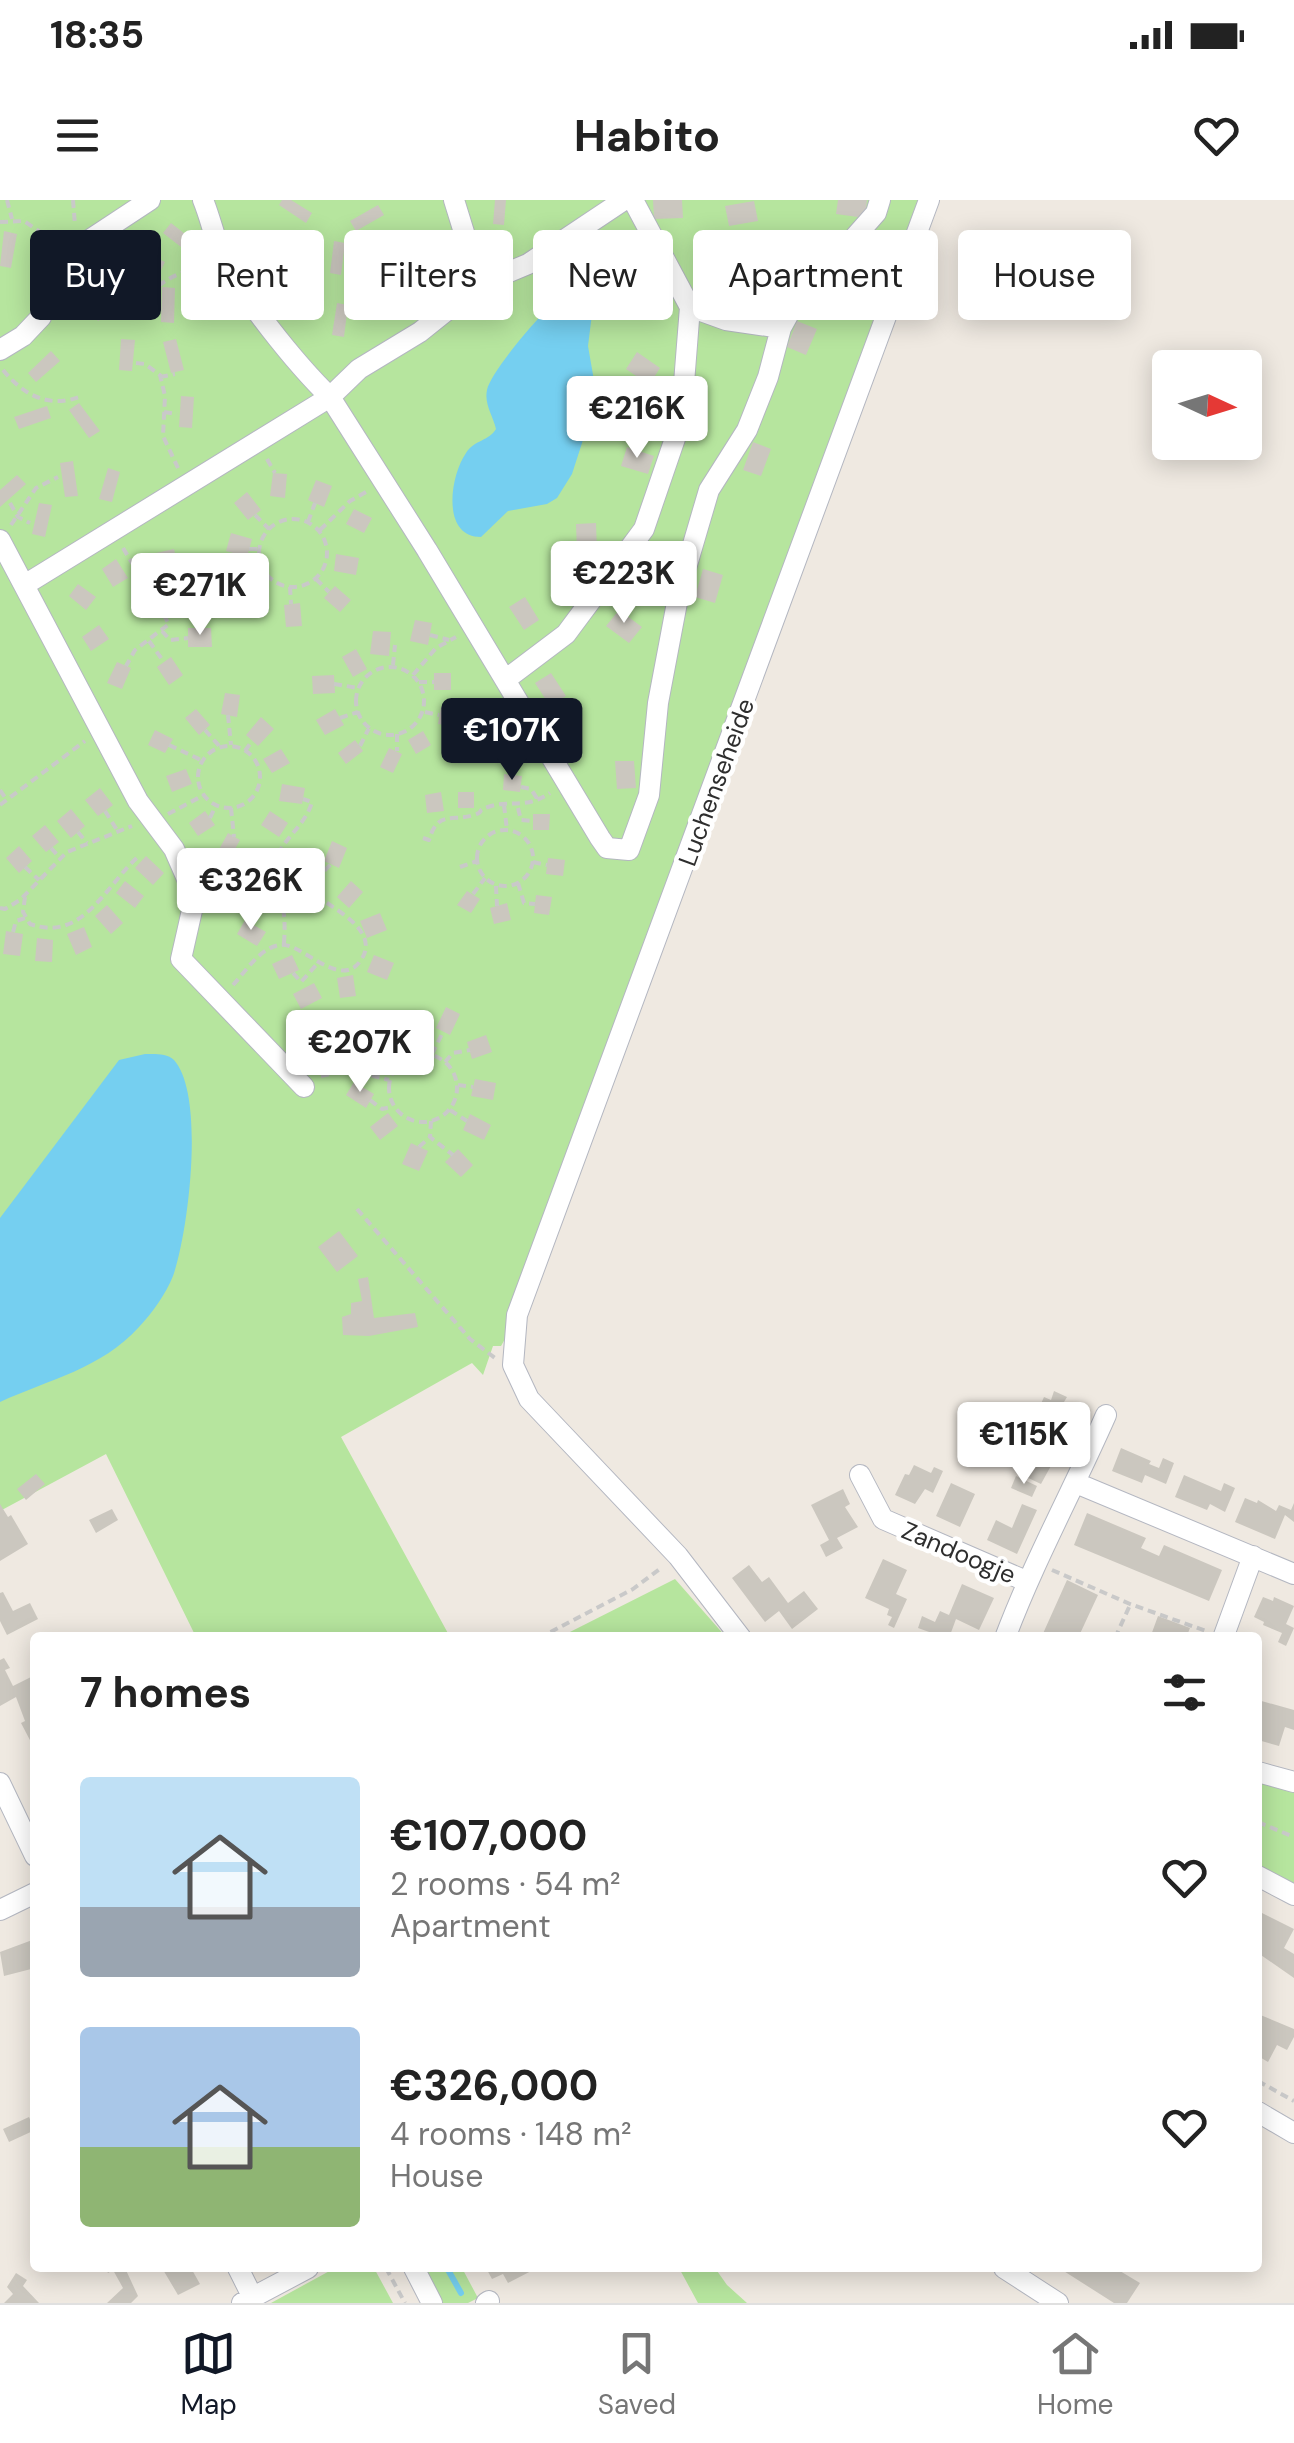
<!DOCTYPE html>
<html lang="en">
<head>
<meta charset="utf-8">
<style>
	body { margin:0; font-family:"DM Sans",sans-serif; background:#f2f2f2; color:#222; height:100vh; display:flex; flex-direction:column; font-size:38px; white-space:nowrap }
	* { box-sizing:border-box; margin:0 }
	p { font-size:32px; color:#767676 }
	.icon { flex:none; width:55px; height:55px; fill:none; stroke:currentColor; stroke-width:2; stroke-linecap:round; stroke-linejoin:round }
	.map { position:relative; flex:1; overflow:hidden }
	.side { position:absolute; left:30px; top:1432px; width:1232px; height:640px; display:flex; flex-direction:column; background:#fff; border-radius:10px; box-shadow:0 5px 25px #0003 }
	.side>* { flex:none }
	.hud { position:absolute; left:30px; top:30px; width:1235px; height:90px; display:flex; gap:20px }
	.needle { width:65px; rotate:94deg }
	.buttons { position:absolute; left:1152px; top:150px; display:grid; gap:20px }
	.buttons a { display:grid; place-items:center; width:110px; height:110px; border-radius:10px; background:#fff; box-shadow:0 5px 25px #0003; font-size:50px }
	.price { position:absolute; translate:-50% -85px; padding:0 22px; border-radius:10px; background:#fff; color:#222; font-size:32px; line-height:65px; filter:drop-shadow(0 2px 5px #0008) }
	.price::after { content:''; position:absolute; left:50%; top:60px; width:30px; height:22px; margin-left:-15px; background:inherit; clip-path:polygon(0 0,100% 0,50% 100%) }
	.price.current { background:#111827; color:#fff }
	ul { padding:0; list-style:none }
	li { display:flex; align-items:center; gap:30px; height:250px; padding:0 50px }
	li span { display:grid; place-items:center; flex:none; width:280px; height:200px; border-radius:10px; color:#555 }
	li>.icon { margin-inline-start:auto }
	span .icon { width:120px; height:120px; fill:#fffc; stroke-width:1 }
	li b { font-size:42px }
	h2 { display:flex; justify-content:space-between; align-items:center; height:120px; padding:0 50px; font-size:42px }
	.pill { padding:0 35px; border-radius:10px; background:#fff; box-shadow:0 5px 25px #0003; font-size:35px; line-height:90px }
	.pill.current { background:#111827; color:#fff }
	.status { display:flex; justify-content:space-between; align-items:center; height:70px; padding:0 50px; background:#fff; direction:ltr }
	.status svg { height:28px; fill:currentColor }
	header { display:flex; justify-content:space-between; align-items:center; height:130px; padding:0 50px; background:#fff; font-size:45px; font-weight:700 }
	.dock { display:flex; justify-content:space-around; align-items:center; height:140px; border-top:2px solid #e0e0e0; background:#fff; font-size:28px; color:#767676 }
	.dock a { display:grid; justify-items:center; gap:5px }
	.dock .current { color:#111827 }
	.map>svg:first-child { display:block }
</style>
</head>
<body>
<div class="status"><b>18:35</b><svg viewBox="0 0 49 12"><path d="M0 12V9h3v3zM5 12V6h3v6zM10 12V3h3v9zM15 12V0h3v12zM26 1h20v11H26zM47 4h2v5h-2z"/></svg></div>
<header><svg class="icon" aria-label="menu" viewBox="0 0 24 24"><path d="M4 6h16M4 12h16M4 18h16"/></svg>Habito<svg class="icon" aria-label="heart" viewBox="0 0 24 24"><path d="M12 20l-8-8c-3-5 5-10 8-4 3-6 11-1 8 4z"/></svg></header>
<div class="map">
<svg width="1294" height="2103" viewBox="0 0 1294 2103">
	<rect width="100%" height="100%" fill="#efe9e1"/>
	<!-- green -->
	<path fill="#b6e59e" d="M0,0H923L505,1139L501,1146H493L483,1175L472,1163L341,1237L450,1437H196L106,1254L0,1311Z
		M675,1379L726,1437H560Z
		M1258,1582L1294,1592V1685L1258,1664Z
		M335,2068H374L393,2103H271Z
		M422,2068H462L478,2098L468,2103H441Z
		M679,2068H715L727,2085L747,2103H698Z"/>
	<!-- water -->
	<path fill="#75cff0" d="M574,86L590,91L594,98L588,146L596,192L593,209L572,274L557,298L547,304L508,311L481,337C441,337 450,276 466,253C474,240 489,241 496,229C493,216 484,204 487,190C491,170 555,95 574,86Z
		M145,854C155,854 167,853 174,860C206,896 188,1034 173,1076C166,1094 152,1113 139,1127C101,1169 50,1179 0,1202V1018L119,860Z"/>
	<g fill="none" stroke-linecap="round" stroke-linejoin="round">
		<!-- stream -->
		<path stroke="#75cff0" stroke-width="6" d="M447,2068L461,2093"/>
	</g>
	<!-- building -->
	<path fill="#cbc7bf" d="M282,0H291L312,13L306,23L279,5Z
		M495,0H506L504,25L493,24Z
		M653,0H682L683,18L654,19Z
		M838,0H867L865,18L836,14Z
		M754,1L758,21L729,26L725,6Z
		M378,5L384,15L356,31L350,21Z
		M171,23L198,44L190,54L163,33Z
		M4,31L17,34L11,68L0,66Z
		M437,40L446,71L435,74L426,43Z
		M334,41L345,43L341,75L330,73Z
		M743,47L765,66L752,81L730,62Z
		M136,48L165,62L159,74L131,59Z
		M267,51L294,69L288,78L261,61Z
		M636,53L644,73L617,84L609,64Z
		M394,66L421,83L415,93L388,75Z
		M121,71L133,100L121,105L108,76Z
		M205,73L218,76L211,107L199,104Z
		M694,83L723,84L722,104L693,102Z
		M162,87L175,88L174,123L161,122Z
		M90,88L109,113L98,121L79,96Z
		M364,89L392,106L386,116L359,98Z
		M337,103L348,105L344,137L332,135Z
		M797,121L817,129L806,155L787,147Z
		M121,139L135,140L132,171L119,170Z
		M176,139L184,170L171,173L163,142Z
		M51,151L60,161L36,182L28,173Z
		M637,152L660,168L649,185L626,169Z
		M181,196L194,197L192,228L179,227Z
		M79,203L100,231L89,238L69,210Z
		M47,206L51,218L19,229L14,217Z
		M753,242L771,249L761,276L743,270Z
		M627,247L654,256L648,274L621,266Z
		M73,261L78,296L65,297L60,263Z
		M108,268L120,272L112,302L99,299Z
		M273,273L287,274L285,298L270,296Z
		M17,275L26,284L0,307V290Z
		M316,280L332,286L324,307L308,300Z
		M247,292L261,310L248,320L234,303Z
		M39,303L52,305L45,337L32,334Z
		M354,309L372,318L364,333L346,324Z
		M596,323L597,351L577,352L576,324Z
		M231,333L252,339L247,357L226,351Z
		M174,349L179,371L162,375L156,353Z
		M336,354L359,358L356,375L334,371Z
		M116,359L128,378L113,387L102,369Z
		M703,369L723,375L715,403L695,397Z
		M254,375L261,388L242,399L235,385Z
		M78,384L96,397L86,410L69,396Z
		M335,386L351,400L340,412L324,398Z
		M195,388L201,404L180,411L175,395Z
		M525,397L539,420L524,430L509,407Z
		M300,403L302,426L286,427L284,405Z
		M619,410L642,427L629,443L606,426Z
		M415,420L432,423L428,445L410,441Z
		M99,425L109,439L91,451L82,437Z
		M188,428H211L212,447H188Z
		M373,431L391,432L389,456L370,454Z
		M356,449L367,469L353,477L342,457Z
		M171,457L183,475L169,485L157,467Z
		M117,462L131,468L122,489L107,483Z
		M434,473H451V490H434Z
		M551,473L566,496L550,506L535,483Z
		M334,475L335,493L313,494L312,476Z
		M225,493L240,495L237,517L221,514Z
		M441,507L459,510L456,527L438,524Z
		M196,509L210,525L199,535L185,518Z
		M335,509L344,525L325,535L316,520Z
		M261,517L274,529L258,546L246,535Z
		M155,530L173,539L165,553L148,545Z
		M423,531L431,545L416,554L408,540Z
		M355,540L363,551L346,564L338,553Z
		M389,548L402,554L393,573L380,567Z
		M281,549L290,563L272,573L263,559Z
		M615,561H634L636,588L617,589Z
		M186,569L192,584L172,592L166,576Z
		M504,574L522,576L520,592L503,590Z
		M282,584L305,588L302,604L279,601Z
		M100,588L113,605L98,616L85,600Z
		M441,592L444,611L427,613L425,595Z
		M458,592H474V608H458Z
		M71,609L85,626L71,638L57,621Z
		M205,611L215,625L198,636L189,623Z
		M270,611L288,623L279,637L261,625Z
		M533,614H550L549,630H533Z
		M45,625L59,642L46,652L32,636Z
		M228,633L240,640L229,660L217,653Z
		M332,641L347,648L339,668L324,661Z
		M19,646L32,661L19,673L6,658Z
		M286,654L307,662L301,679L280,670Z
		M146,656L164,673L153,685L135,668Z
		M548,658L565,660L563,676L546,674Z
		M258,669L274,684L261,697L245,682Z
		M125,681L144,696L135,708L116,693Z
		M351,681L363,692L349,708L337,697Z
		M213,684L235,687L234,705L211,702Z
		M467,691L480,699L471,713L457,705Z
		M536,695L552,697L549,715L534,713Z
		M507,703L511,720L494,724L490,708Z
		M107,705L123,723L111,734L95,716Z
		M380,713L387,730L367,738L360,721Z
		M245,720L266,732L257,746L237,734Z
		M84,727L92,747L76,755L67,734Z
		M6,731L23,734L20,756L3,754Z
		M37,738L53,740L52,762L35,761Z
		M292,755L299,770L279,779L272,764Z
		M374,755L394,763L387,780L367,772Z
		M353,775L356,796L340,798L337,778Z
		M314,783L322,798L301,809L293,794Z
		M446,807L460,814L450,835L436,828Z
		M407,810L414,830L399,836L392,816Z
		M486,835L492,852L472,859L467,842Z
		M358,839L379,847L375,861L353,854Z
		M475,879L496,883L493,900L471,896Z
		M354,882L374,894L366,908L346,895Z
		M388,913L398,926L380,940L370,927Z
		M470,914L491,925L484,940L463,930Z
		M411,943L428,951L419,971L402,964Z
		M458,949L473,965L461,977L445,962Z
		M339,1031L358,1056L337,1072L318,1047Z
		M368,1077L374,1118L415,1113L418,1127L369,1136L343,1135L342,1117L351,1114V1103L362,1101L358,1079Z
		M1054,1191L1067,1197L1064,1202L1077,1208L1071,1227L1068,1229L1060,1226L1054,1239L1012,1220L1014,1211L1034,1219L1044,1197L1051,1200Z
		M1020,1233L1059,1251L1041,1284L1024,1276L1028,1268L1010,1257Z
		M1121,1248L1151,1261L1149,1264L1159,1268L1163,1258L1174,1263L1166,1284L1145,1275L1142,1283L1112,1271Z
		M914,1265L931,1273L934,1267L943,1271L933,1293L925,1289L915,1304L895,1295L905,1274L909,1275Z
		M36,1274L45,1284L26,1300L17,1289Z
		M1184,1275L1221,1291L1224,1283L1235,1288L1225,1312L1210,1304L1207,1310L1175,1297Z
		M1016,1276L1037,1286L1032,1297L1011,1288Z
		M951,1283L975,1294L960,1327L936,1316Z
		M843,1289L850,1304L845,1307L858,1327L837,1338L843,1348L826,1357L820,1345L829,1340L811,1305Z
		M1245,1298L1257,1303L1258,1300L1276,1311L1279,1305L1291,1310L1294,1303V1322L1285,1315L1275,1339L1235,1322Z
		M0,1304L8,1317L11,1315L28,1344L0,1361Z
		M1022,1304L1037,1310L1017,1354L987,1340L996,1320L1012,1328Z
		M112,1309L118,1320L96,1333L89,1320Z
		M1087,1313L1146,1338L1141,1348L1159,1356L1164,1345L1222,1370L1209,1401L1074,1345Z
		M883,1359L907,1370L896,1394L907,1399L894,1428L888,1425L892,1417L887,1415L889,1409L865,1398Z
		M749,1365L762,1382L769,1377L788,1403L804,1391L818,1409L792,1429L779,1411L765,1422L732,1378Z
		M1067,1380L1098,1395L1078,1438H1041Z
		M962,1384L994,1398L979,1430L956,1419L949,1438H930L932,1433L918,1428L922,1416L935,1422L940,1411L949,1415Z
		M3,1392L13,1411L30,1403L38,1419L7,1435L0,1421V1393Z
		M1263,1397L1273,1401L1274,1397L1294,1406L1286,1424L1294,1428L1286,1446L1278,1442L1282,1433L1263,1425L1264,1422L1254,1417Z
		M1158,1416L1190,1428L1186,1438H1150Z
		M4,1458L10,1468L5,1470L13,1486L35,1475V1543L32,1544L21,1523L25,1521L16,1497L0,1506V1460Z
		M1258,1500L1294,1510V1530L1285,1527L1279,1546L1258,1540Z
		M1262,1713L1294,1729L1284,1748L1294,1754V1778L1258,1753V1721Z
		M35,1739V1768L4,1776L0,1752Z
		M1258,1814L1294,1829V1837L1287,1850L1277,1845L1268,1862L1258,1856Z
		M29,1917L35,1930L9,1942L3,1929Z
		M105,2068H125L138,2096L131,2103H107L123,2088L113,2070L108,2073Z
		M162,2068H191L200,2084L178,2095Z
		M486,2068H537L508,2083L503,2074L492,2079Z
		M1059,2068H1115L1140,2083L1127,2103H1114Z
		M16,2073L27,2080L23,2086L39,2103H4L13,2094L7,2087Z"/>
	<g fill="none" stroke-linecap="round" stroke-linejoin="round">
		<!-- minor casing -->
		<g stroke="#b4b7c1" stroke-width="22">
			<path id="minor" d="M454,0L480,84
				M624,0L528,64L480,84L420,132L359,169L330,197L427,350L600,638L607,648L629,650L649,595L658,503L679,392L709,290L747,230L768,177L781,128L792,108L876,13L880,0
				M633,0L690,107L726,120L781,128
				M0,150L23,136L41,117L57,72L74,50L150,0
				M0,340L138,601L174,649L195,697L181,759L304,887
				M26,384L330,197C297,165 239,94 221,53C214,36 210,17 203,0
				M505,480L566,434L644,329L681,221L690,107
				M860,1275L883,1319L1026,1381
				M1076,1283L1294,1374
				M741,1438L678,1356L529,1199L513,1165L517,1115L929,0
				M1005,1438C1034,1361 1073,1290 1106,1215
				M1223,1438L1253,1356
				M1258,1572L1294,1582
				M0,1583L35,1656
				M1258,1676L1294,1695
				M0,1710L35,1693
				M1258,1912L1294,1933
				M238,2068L252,2096
				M414,2068L432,2103
				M1004,2068L1058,2103
				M242,2103L308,2068
				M486,2103L489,2101"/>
		</g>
		<!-- path -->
		<path stroke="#c9c9c9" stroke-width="4" stroke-dasharray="8 5" stroke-linecap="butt" d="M7,0L12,19
			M73,0L75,25
			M0,22L24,21L55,42
			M185,58L198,68L199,77
			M88,66L106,83V99
			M148,77L158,84L157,98
			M142,106C157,80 180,71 208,66
			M136,163L145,164L160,175L165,196L163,236L178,268
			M3,170C24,196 50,209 82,196
			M160,177L175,174
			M164,212L177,214
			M267,259L275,273
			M10,303L18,317L30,323
			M255,315L269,329
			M259 353a34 34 0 1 1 68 0a34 34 0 1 1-68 0Z
			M308,322L315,303
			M11,325L36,288L58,277
			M320,330L350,301L366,292
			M123,348L169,424L135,450L126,466
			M249,349H259
			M316,379L329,392
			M257,381L268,376
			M290,387L291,404
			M151,394L173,384L170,373
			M161,410L178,404
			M162,431L170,440L188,438
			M430,435L449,440
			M149,441L164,462
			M393,465L395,445
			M356 501a34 34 0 1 1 68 0a34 34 0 1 1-68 0Z
			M413,475L436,448L456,437
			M419,482H434
			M334,484L358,488
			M425,512L439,515
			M228,515L231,545
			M340,518L358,512
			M205,530L221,548
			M397,534V551
			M169,545L201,560
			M360,546L369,528
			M198 577a31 31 0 1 1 62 0a31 31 0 1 1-62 0Z
			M245,551L252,541
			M521,587L531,589L538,600
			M0,590L6,599
			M0,605L85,541
			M504,605L507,630
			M231,608L234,637
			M518,608L521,620L533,621
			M105,611L117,630
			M168,614L204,595
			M210,618L216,605
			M477 658a28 28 0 1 1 56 0a28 28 0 1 1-56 0Z
			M78,632L87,643
			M423,638L429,640C438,610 451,622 474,615C486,611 475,611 488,607C510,599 525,610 550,593
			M51,648L60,658
			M533,662L547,665
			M25,667L39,680
			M460,667L477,661
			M518,683L524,703L535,704
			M496,686L497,706
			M267,690L281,705
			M473,694L485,678
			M25,697L23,712L30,724C84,743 106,684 140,655
			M0,708L5,709L20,700L67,652L132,626
			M13,732L16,721L25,718
			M284,743C285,729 285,716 282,703C278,689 271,678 275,663C281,639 305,627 312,602L303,599
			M293,773L301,782L317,764
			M233,785C246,771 259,749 279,745C300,740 340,792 361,760C382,729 329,708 313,692V682L331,664
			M405,833L412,856
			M377,853L396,866
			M389 888a34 34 0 1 1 68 0a34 34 0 1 1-68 0Z
			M432,854L443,832
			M445,862L453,853L470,850
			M321,876L350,870L389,880
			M458,885L473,887
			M370,900L382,909L392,907
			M450,910L467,921
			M431,921L430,937L453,955
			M419,947L430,937
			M357,1009L470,1139L495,1158
			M1052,1370L1130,1404L1206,1431
			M539,1438L633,1389L661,1368
			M1115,1438L1130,1405
			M1258,1622L1294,1637
			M1258,1881L1294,1901
			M386,2068L405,2103"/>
		<!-- minor -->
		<use href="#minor" stroke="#fff" stroke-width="20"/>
	</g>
	<g text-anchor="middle" stroke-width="9" stroke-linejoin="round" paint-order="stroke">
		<!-- street labels -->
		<g font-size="25" fill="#2e2e2e" stroke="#fff">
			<text transform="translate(716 582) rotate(-70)" y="9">Luchenseheide</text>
			<text transform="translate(959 1352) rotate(23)" y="9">Zandoogje</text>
		</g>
	</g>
</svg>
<div class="buttons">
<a><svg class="needle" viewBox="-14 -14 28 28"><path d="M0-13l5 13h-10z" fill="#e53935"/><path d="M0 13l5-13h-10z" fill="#767676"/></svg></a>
</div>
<b class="price" style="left:637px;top:261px">€216K</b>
<b class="price" style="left:624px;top:426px">€223K</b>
<b class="price" style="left:200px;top:438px">€271K</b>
<b class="price current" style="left:512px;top:583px">€107K</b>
<b class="price" style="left:251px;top:733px">€326K</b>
<b class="price" style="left:360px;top:895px">€207K</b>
<b class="price" style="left:1024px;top:1287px">€115K</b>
<div class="hud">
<a class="pill current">Buy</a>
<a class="pill">Rent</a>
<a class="pill">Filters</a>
<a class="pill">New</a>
<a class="pill">Apartment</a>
<a class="pill">House</a>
</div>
<section class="side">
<h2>7 homes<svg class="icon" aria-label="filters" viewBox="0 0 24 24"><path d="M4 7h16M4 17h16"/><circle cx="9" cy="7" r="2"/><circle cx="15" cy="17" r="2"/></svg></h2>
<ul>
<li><span style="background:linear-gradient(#bfe0f5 65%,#9aa5b1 0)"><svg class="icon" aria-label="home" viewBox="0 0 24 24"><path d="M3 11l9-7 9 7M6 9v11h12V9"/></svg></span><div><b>€107,000</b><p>2 rooms · 54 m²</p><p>Apartment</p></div><svg class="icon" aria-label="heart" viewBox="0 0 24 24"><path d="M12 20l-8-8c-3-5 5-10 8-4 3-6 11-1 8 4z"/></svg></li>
<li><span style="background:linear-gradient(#a9c7e8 60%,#8fb573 0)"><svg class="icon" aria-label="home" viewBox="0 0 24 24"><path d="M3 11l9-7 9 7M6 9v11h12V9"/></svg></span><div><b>€326,000</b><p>4 rooms · 148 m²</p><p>House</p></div><svg class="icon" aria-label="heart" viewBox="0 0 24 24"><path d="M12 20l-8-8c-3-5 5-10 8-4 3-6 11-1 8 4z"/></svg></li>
</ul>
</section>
</div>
<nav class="dock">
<a class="current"><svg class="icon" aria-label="map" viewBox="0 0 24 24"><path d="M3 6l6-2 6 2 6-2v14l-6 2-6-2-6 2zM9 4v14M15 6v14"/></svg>Map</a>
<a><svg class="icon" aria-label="saved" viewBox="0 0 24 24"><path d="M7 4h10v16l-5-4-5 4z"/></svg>Saved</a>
<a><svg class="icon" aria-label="home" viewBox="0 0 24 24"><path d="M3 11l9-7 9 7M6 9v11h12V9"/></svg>Home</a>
</nav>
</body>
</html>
